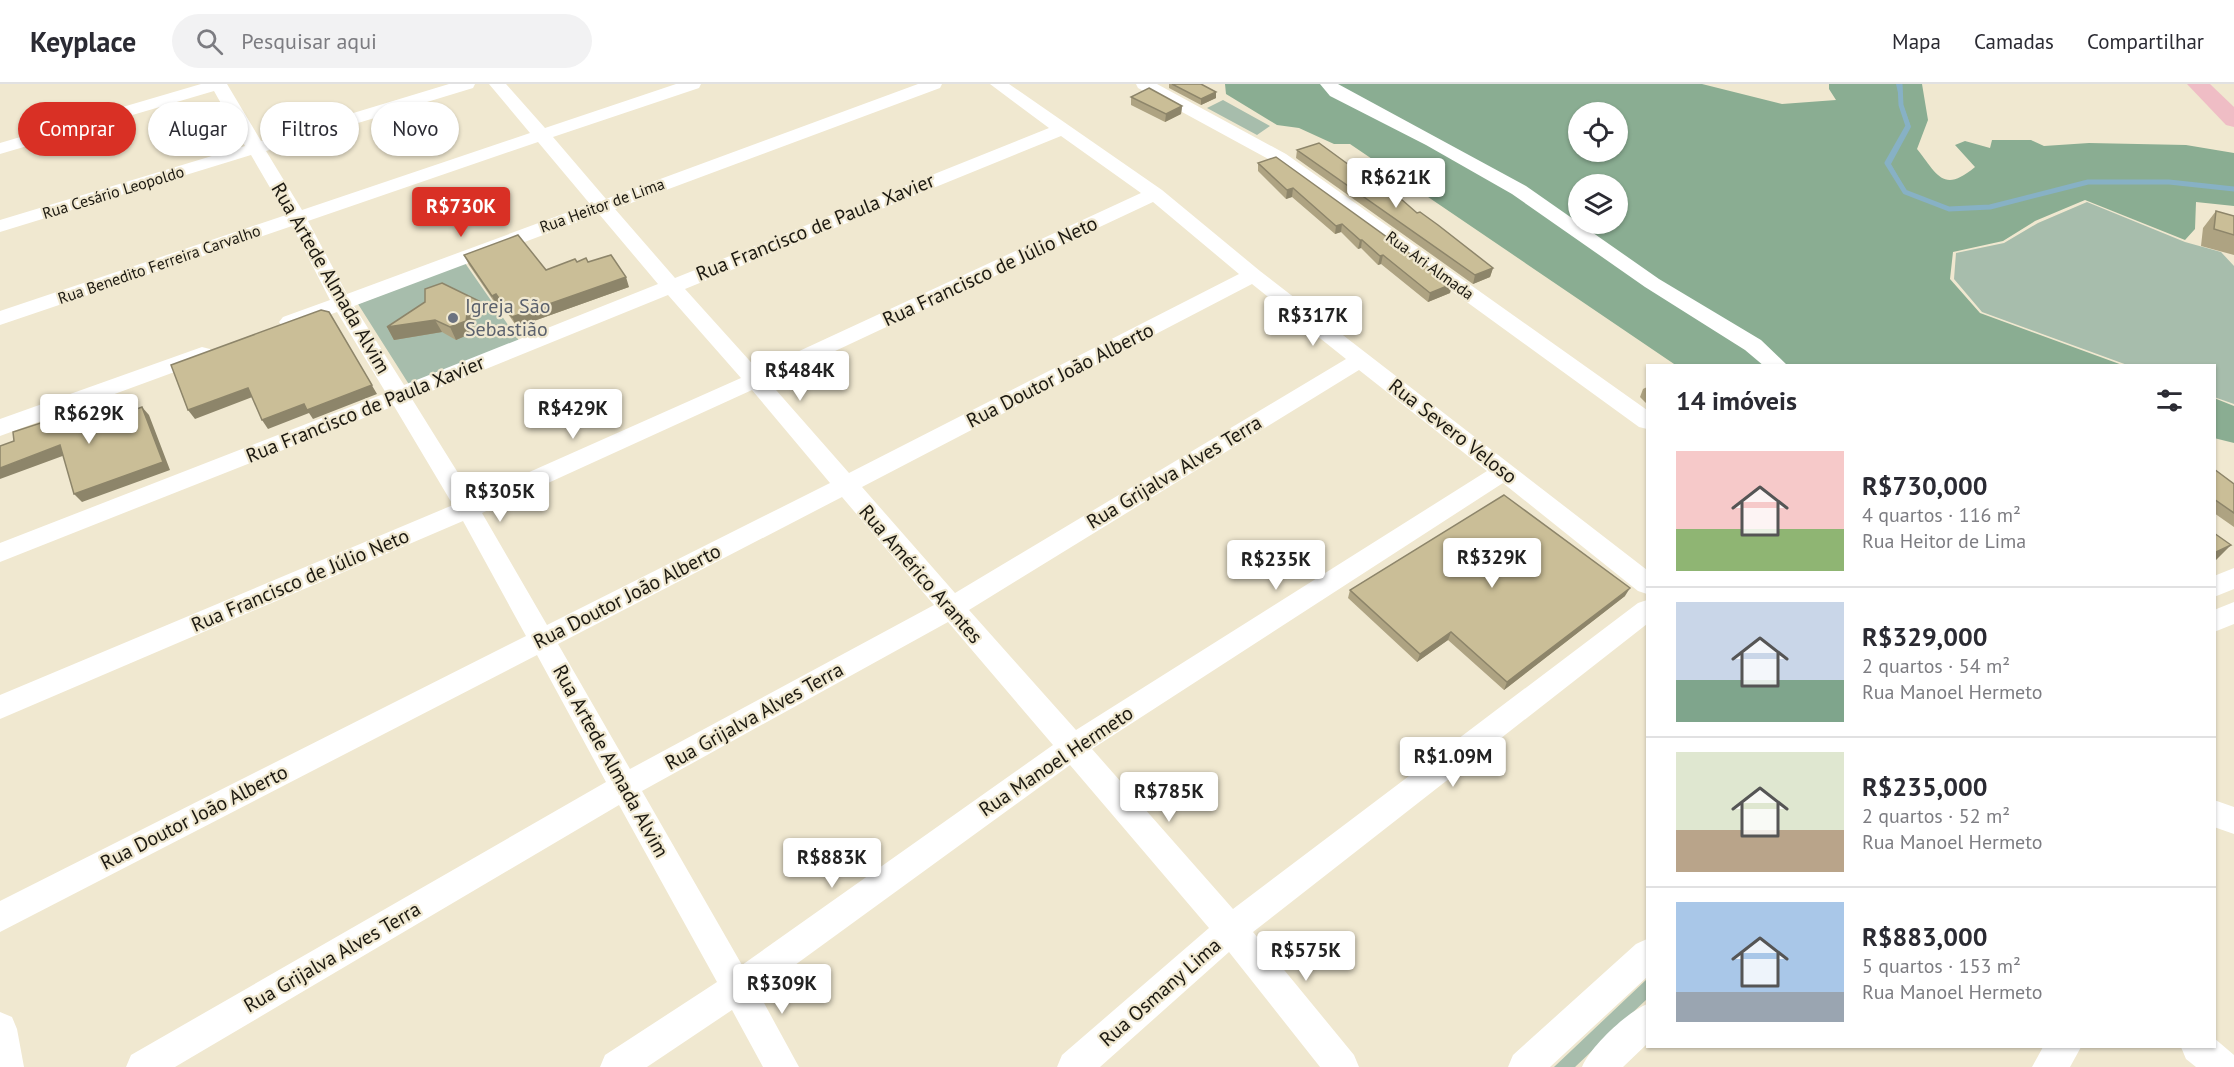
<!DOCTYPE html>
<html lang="pt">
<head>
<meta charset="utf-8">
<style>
	body { margin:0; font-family:"PT Sans",sans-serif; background:#f2f2f3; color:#2b2b33; height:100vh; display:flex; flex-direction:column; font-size:22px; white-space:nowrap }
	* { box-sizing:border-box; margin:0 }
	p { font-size:20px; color:#7c7c81 }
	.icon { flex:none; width:33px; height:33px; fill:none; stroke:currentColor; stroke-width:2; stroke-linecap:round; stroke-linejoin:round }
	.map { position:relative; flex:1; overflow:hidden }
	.sheet { position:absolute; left:1646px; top:280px; width:570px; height:684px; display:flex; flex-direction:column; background:#fff; border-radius:0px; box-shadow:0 2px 4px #0004 }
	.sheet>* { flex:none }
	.guide { position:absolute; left:18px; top:18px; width:570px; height:54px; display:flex; gap:12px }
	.fabs { position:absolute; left:1568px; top:18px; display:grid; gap:12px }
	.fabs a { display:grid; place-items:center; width:60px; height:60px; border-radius:50%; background:#fff; box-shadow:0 2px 4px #0004; font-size:30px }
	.price { position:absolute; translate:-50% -51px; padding:0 14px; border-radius:6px; background:#fff; color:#222; font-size:20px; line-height:39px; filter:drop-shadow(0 2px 3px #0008) }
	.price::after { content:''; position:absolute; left:50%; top:36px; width:18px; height:14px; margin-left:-9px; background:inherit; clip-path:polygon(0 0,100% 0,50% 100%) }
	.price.active { background:#d93025; color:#fff }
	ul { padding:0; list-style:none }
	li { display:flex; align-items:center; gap:18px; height:150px; padding:0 30px }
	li+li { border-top:2px solid #e1e1e2 }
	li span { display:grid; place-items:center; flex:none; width:168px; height:120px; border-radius:0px; color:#555 }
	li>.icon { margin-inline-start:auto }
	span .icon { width:72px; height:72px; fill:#fffc; stroke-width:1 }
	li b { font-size:26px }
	h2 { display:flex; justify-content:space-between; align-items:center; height:72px; padding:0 30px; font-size:26px }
	.pill { padding:0 21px; border-radius:27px; background:#fff; box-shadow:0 2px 4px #0004; font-size:21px; line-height:54px }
	.pill.active { background:#d93025; color:#fff }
	header { display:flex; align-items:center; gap:36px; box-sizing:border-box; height:84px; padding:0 30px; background:#fff; border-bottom:2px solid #e1e1e2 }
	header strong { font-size:28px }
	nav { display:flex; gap:33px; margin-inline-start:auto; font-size:21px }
	.search { width:420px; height:54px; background:#f2f2f3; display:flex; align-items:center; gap:15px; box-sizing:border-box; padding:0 21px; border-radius:33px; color:#7c7c81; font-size:22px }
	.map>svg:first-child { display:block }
</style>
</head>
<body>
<header>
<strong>Keyplace</strong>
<div class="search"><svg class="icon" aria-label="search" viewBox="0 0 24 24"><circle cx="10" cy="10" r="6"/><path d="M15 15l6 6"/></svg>Pesquisar aqui</div>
<nav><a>Mapa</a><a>Camadas</a><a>Compartilhar</a></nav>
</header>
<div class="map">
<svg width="2234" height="983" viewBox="0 0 2234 983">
	<rect width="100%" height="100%" fill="#f0e8d0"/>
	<!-- green -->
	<path fill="#a7bdac" d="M1223,16L1270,42L1257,51L1207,24Z
		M2087,118L2185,158L2221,168L2234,182V320L2214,313V282H2130L1982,228L1954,195L1956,169L2004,159L2038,139Z
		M465,179L520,258L410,302L358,220Z
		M1647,895V915L1575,983H1554Z"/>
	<!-- forest -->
	<path fill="#8aad92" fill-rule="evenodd" d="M1225,0H1702L1782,20L1836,16L1829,5V0H1922L1928,36L1917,65C1937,90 1943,110 1975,83L1955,61L1965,57L1990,64L1992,56H2031L2044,62L2089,59L2186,61L2234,69V122L2196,118L2195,145L2185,156L2085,116L2035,137L2003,157L1953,168L1950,195L1980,229L2125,282H1677L1350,60H1334L1299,44L1277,41L1226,10ZM1578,28H1617V68H1578ZM1578,100H1617V140H1578Z
		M2214,314L2234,322V359L2214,354Z"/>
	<!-- water -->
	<path fill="#87b1c5" d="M1896,0H1902L1903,21L1911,43L1891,80L1907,108L1949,123L1989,122L2087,97H2166L2234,105L2169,98H2088L1990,123L1949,125L1905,108L1887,79L1908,42L1901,21Z"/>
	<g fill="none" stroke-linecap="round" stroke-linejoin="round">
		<!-- stream -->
		<path stroke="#87b1c5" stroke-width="5" d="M1900,0L1901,21L1908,42L1887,79L1905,108L1949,125L1990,123L2088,98H2169L2234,105"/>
		<!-- minor -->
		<path fill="#fff" fill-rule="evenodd" d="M201,0H227L261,57L449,0H475L473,4L266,67L302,126L530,49L489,0H506L545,44L676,0H701L699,4L553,53L606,115L918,0H942L940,4L615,125L675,194L1049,44L990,0H1009L1162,106L1260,187L1647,486V510L1638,507L1503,399L1092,665L1233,825L1638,519L1647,516V540L1253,848L1354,971L1359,983H1320L1229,868L1100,983H1057L1062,971L1209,844L1070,681L758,908L799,983H763L732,926L647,983H600L605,971L717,898L619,721L175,983H126L131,971L606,698L537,571L0,848V817L526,552L463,437L0,635V611L453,421L394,322L0,478V459L386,309L337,228L290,245L283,243L279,238L283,233L330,216L292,142L0,241V227L286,131L251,71L0,148V136L245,62L214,7L0,70V59ZM1061,52L1141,109L758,286L685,205ZM538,58L590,120L347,210L308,137ZM1153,118L1239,190L849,389L769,298ZM599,130L658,200L404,301L354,222ZM1252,200L1346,275L955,509L862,403ZM668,211L741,294L473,413L412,315ZM1359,286L1487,387L1076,646L969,526ZM752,306L830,399L547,541L482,429ZM842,413L934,521L630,685L558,560ZM948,538L1053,661L742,881L642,707Z
			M1136,0H1157L1286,70L1647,326V345L1639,343L1274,78L1138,4Z
			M1320,0H1338L1526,102L1659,195L1761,256L1788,282H1764L1745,266L1645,203L1512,110L1426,61L1330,12Z
			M202,263L210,265L213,270L210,275L0,352V335Z
			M2234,484V505L2214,513V492Z
			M2234,518V540L2214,548V526Z
			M2214,716L2234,723V750L2214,743Z
			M1647,855V893L1550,983H1508L1513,971L1636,860Z
			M1647,920V960L1623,983H1582C1591,962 1626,929 1647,920Z
			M0,928L12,933L17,945L24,983H0Z
			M2214,954L2234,971V983H2196L2186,975L2181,963H2214Z
			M2043,963H2081L2070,983H2032Z"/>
		<!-- major -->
		<path fill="#efbdc5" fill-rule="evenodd" d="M2187,0H2210L2234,23V43L2226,41Z"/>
	</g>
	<!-- wall -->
	<path fill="#aea382" d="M1169,0H1201L1216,14L1201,21L1169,4Z
		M1131,13L1182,22L1181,30L1165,38L1131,21Z
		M1297,66L1397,116L1417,129L1493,184L1490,193L1473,200L1296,74Z
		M1258,79L1452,200L1450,209L1428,218L1381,180L1378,181L1361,164L1358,165L1341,148L1335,150L1292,113L1286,115L1258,87Z
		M2216,127L2234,132V171L2201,162L2203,144Z
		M464,171L546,186L577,178H588L629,203L517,243L501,220L497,222L469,181Z
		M479,217L485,229L475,236L472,249L456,256L442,248L394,256L387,243Z
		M1647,303V320L1640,313L1643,305Z
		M2214,385L2234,400V443L2214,429Z
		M1350,506L1625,512L1504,606L1448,556L1417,578L1348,514Z"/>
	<!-- shaded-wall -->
	<path fill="#8d856a" d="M1216,8V14L1201,21V15Z
		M1182,22L1181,30L1165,38L1166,30Z
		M1293,104L1292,113L1286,115L1287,106Z
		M1342,140L1341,148L1335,150L1336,142Z
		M1360,156H1362L1361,164L1358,165Z
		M1383,171L1381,180L1378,181L1380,172Z
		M1493,184L1490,193L1473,200L1475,191Z
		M626,193L629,203L517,243L512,233Z
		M1452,200L1450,209L1428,218L1430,209Z
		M496,210L501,220L497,222L492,212Z
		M479,217L485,229L475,236L472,249L456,256L450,243L468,223Z
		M329,228L377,310L313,335L309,329L268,345L262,336Z
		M435,236L442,248L394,256L387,243Z
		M248,304L255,312L195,335L188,326Z
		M89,316L97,325L105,348L97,340Z
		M142,323L149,331L170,386L82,418L74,410Z
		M60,361L68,370L0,395V384Z
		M2231,461L2216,476H2214V469Z
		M1630,504L1625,512L1504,606L1507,598Z
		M1451,548L1448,556L1417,578L1420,570Z"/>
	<!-- building -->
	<path fill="#cabe97" stroke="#8d856a" stroke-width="1.5" d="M1172,0H1201L1216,8L1201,15Z
		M1149,4L1182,22L1166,30L1131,13Z
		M1319,59L1397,116L1401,115L1417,129L1420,128L1438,141L1493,184L1475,191L1297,66Z
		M1276,73L1452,200L1430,209L1383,171L1380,172L1362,156H1360L1342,140L1336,142L1293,104L1287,106L1258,79Z
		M2216,127L2234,132V151L2214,145Z
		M518,151L546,186L575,175L577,178L586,174L588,178L611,171L626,193L512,233L496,210L492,212L464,171Z
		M442,199L479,217L468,223L466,237L450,243L435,236L387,243L425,218V205Z
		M321,226L329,228L372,301L307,326L304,320L262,336L248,304L188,326L171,281Z
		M89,316L97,340L142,323L163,378L74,410L60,361L0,384V362L14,357L13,348L53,335L52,331Z
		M2214,385L2234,400V429L2214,415Z
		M1504,411L1630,504L1507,598L1451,548L1420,570L1350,506Z
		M2214,449L2231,461L2214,469Z"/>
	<!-- markers -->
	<circle fill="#6b7280" stroke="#f0e8d0" stroke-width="2" cx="453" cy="234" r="6"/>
	<g text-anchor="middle" stroke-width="4.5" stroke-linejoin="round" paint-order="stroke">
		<!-- far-street labels -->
		<g font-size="16" fill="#1c1911" stroke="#f0e8d0">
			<text transform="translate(113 108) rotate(-17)" y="6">Rua Cesário Leopoldo</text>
			<text transform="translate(602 121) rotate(-20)" y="6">Rua Heitor de Lima</text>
			<text transform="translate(159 180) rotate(-19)" y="6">Rua Benedito Ferreira Carvalho</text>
			<text transform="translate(1430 181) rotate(36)" y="6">Rua Ari Almada</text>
		</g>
		<!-- street labels -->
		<g font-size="20" fill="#1c1911" stroke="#f0e8d0">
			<text transform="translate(815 143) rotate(-22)" y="7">Rua Francisco de Paula Xavier</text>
			<text transform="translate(990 187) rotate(-25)" y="7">Rua Francisco de Júlio Neto</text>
			<text transform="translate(331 194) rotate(60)" y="7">Rua Artede Almada Alvim</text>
			<text transform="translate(1060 291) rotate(-27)" y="7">Rua Doutor João Alberto</text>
			<text transform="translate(365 325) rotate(-22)" y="7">Rua Francisco de Paula Xavier</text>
			<text transform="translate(1453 347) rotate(38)" y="7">Rua Severo Veloso</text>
			<text transform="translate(1174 388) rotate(-31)" y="7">Rua Grijalva Alves Terra</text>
			<text transform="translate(921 490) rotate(49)" y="7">Rua Américo Arantes</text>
			<text transform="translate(300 496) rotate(-23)" y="7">Rua Francisco de Júlio Neto</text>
			<text transform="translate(627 512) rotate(-27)" y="7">Rua Doutor João Alberto</text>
			<text transform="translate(754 632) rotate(-29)" y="7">Rua Grijalva Alves Terra</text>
			<text transform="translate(611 677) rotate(61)" y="7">Rua Artede Almada Alvim</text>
			<text transform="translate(1056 677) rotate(-34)" y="7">Rua Manoel Hermeto</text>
			<text transform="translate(194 733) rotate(-27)" y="7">Rua Doutor João Alberto</text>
			<text transform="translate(332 873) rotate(-30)" y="7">Rua Grijalva Alves Terra</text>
			<text transform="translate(1160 908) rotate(-41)" y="7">Rua Osmany Lima</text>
		</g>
		<!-- worship labels -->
		<g font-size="20" fill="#5b616d" stroke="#f0e8d0" text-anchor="start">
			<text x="465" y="229">Igreja São<tspan x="465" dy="23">Sebastião</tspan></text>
		</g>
	</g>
</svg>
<div class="fabs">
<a><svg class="icon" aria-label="locate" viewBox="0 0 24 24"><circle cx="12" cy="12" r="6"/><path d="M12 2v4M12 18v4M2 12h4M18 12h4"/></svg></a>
<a><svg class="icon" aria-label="layers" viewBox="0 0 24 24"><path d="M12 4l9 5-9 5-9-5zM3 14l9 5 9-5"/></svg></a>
</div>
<b class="price" style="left:1396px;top:125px">R$621K</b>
<b class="price active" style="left:461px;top:154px">R$730K</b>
<b class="price" style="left:1313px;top:263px">R$317K</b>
<b class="price" style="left:800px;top:318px">R$484K</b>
<b class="price" style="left:573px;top:356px">R$429K</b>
<b class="price" style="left:89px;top:361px">R$629K</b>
<b class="price" style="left:500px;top:439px">R$305K</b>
<b class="price" style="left:1492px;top:505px">R$329K</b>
<b class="price" style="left:1276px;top:507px">R$235K</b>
<b class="price" style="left:1453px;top:704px">R$1.09M</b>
<b class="price" style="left:1169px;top:739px">R$785K</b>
<b class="price" style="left:832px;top:805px">R$883K</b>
<b class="price" style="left:1306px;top:898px">R$575K</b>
<b class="price" style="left:782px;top:931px">R$309K</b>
<div class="guide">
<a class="pill active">Comprar</a>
<a class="pill">Alugar</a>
<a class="pill">Filtros</a>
<a class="pill">Novo</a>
</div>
<section class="sheet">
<h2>14 imóveis<svg class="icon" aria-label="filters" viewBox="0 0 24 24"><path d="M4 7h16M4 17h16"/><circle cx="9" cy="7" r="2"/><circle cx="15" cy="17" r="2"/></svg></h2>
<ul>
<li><span style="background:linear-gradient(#f6c9c9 65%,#8fb573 0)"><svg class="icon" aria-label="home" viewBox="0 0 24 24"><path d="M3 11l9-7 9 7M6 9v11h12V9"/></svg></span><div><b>R$730,000</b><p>4 quartos · 116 m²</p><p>Rua Heitor de Lima</p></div></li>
<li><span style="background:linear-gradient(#c9d6e8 65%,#7fa58c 0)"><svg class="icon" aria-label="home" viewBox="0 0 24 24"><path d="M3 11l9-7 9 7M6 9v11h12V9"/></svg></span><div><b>R$329,000</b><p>2 quartos · 54 m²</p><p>Rua Manoel Hermeto</p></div></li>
<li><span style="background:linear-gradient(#dfe7d0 65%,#b9a48a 0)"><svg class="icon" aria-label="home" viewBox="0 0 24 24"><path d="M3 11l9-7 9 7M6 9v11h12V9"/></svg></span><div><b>R$235,000</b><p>2 quartos · 52 m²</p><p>Rua Manoel Hermeto</p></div></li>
<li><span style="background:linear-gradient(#a9c7e8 75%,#9aa5b1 0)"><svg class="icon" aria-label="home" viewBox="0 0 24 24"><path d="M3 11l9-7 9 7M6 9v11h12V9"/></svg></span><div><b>R$883,000</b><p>5 quartos · 153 m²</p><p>Rua Manoel Hermeto</p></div></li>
</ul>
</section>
</div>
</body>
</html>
